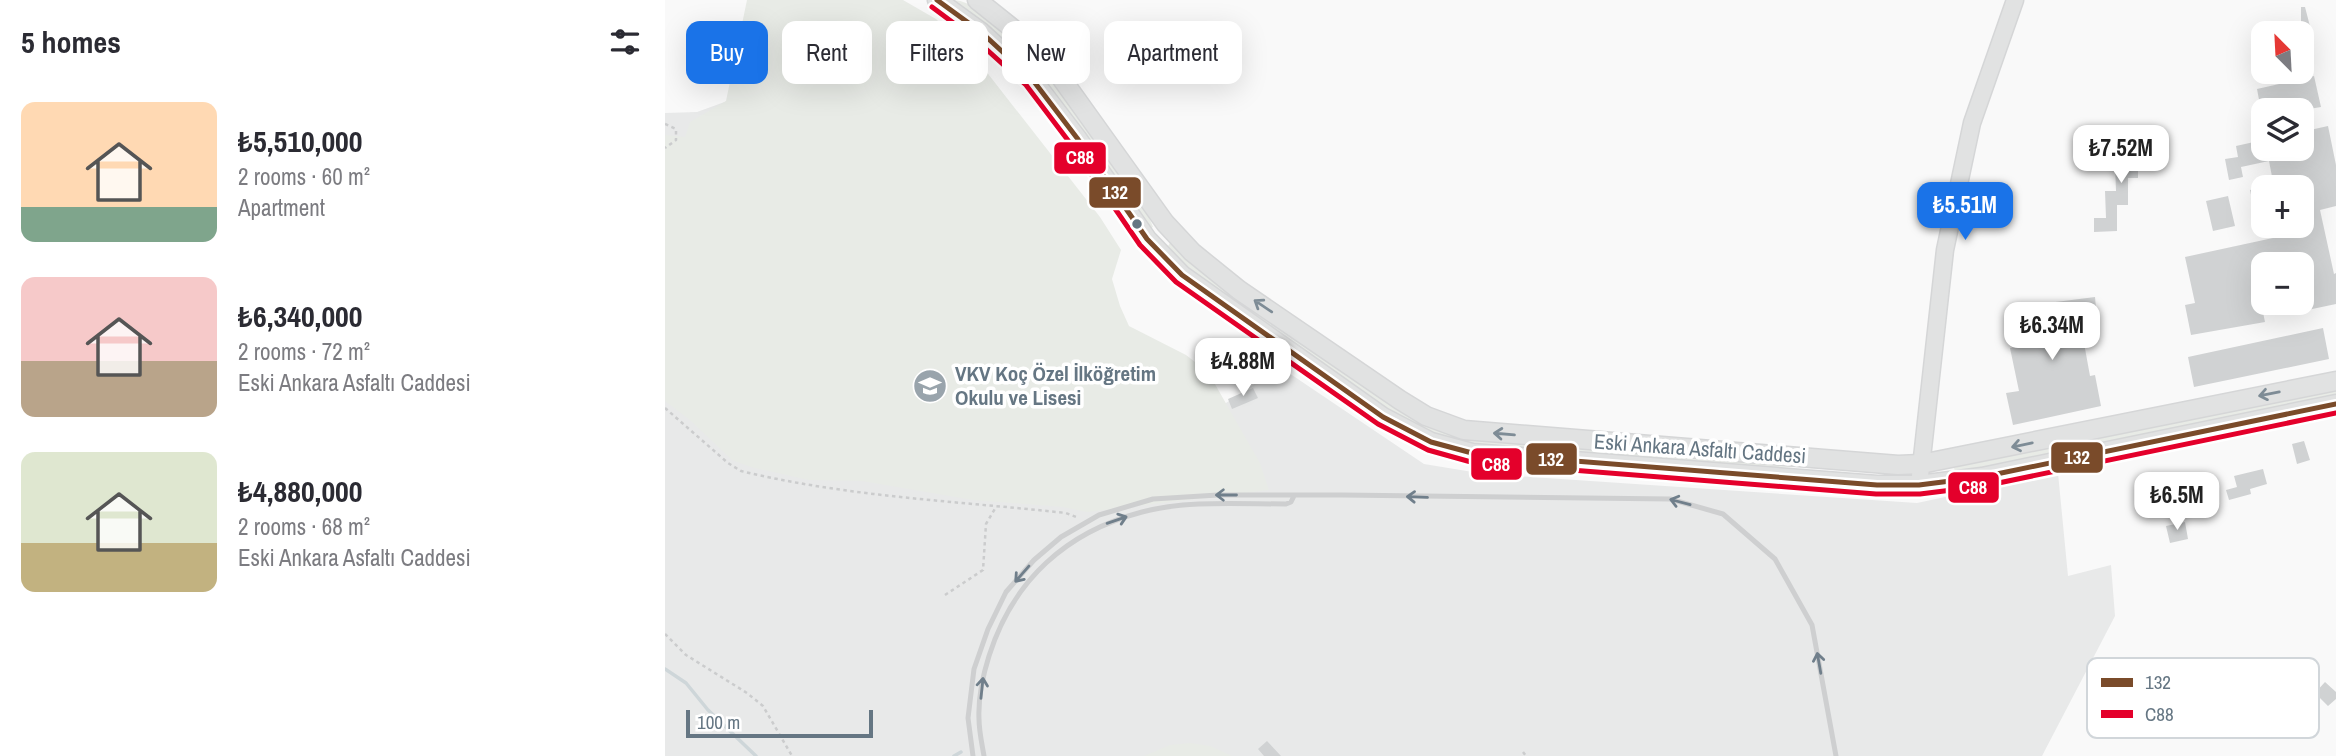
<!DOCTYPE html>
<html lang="en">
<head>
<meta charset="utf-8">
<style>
	body { margin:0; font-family:"Archivo Narrow",sans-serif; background:#f2f2f3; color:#2b2b33; height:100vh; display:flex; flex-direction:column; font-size:26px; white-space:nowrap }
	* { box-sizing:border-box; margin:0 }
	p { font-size:23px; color:#7c7c81 }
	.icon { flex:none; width:38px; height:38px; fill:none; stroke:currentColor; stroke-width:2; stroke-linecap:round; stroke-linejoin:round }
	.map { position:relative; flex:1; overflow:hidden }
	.sheet { display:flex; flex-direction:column; background:#fff; width:665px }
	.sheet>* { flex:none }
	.top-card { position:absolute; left:21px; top:21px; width:665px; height:63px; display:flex; gap:14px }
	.needle { width:46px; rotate:336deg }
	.controls { position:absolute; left:1586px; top:21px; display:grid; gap:14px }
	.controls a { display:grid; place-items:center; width:63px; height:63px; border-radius:14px; background:#fff; box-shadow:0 7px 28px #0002; font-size:35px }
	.scale { position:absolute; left:21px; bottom:18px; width:187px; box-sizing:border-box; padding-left:7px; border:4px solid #657683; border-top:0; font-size:19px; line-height:24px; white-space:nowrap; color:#657683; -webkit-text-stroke:5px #fff; paint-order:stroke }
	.price { position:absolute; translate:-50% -60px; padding:0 16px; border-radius:14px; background:#fff; color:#222; font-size:23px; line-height:46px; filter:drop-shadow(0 2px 4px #0008) }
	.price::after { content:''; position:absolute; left:50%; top:42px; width:21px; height:16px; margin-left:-10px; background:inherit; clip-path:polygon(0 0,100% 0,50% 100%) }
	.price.current { background:#1a73e8; color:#fff }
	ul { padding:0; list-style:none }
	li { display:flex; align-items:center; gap:21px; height:175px; padding:0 21px }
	li span { display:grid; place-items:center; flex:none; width:196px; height:140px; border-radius:14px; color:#555 }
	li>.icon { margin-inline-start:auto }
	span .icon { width:84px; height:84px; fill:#fffc; stroke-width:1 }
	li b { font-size:30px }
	h2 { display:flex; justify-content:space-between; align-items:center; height:84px; padding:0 21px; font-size:30px }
	.chip { padding:0 24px; border-radius:14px; background:#fff; box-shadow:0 7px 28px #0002; font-size:24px; line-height:63px }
	.chip.current { background:#1a73e8; color:#fff }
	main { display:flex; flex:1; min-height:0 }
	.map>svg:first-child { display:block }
</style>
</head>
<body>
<main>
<section class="sheet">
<h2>5 homes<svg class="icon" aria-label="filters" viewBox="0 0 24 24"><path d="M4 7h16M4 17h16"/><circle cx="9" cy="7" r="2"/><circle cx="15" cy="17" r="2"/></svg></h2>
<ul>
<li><span style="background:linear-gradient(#ffd9b3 75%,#7fa58c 0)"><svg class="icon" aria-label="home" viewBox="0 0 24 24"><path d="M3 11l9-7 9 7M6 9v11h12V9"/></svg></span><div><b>₺5,510,000</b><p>2 rooms · 60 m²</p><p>Apartment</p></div></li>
<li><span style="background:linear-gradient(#f6c9c9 60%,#b9a48a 0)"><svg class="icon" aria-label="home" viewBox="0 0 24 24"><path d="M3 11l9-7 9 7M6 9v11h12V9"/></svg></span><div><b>₺6,340,000</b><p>2 rooms · 72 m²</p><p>Eski Ankara Asfaltı Caddesi</p></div></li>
<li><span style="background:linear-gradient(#dfe7d0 65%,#c2b280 0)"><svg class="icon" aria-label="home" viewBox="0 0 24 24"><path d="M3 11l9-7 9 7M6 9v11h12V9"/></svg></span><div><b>₺4,880,000</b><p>2 rooms · 68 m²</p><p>Eski Ankara Asfaltı Caddesi</p></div></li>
</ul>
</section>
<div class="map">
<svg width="1671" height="756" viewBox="0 0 1671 756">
	<rect width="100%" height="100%" fill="#f9f9f9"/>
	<!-- built -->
	<path fill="#e8e9e9" d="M274,24L457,338L558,405L615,367L759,464L820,474L1252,503L1393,473L1403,576L1446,565L1450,616L1377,756H0V113L32,112Z"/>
	<!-- green -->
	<path fill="#e8ebe6" d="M82,0H238L271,19L313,61L435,217L456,250L447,279L455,306L464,326L521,355L543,372L595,463L604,490L422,512L398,507L308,500L197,481L144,480L86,467L67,460L25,420L0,401V135L20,137L25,122L61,101Z
		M286,0C304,0 314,11 327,22C392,75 436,146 483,215L488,227L485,229L370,71L337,39Z
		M505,243L536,272L749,417L1231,474L1130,467L1097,468L809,446L780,439L737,420L523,270L503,246Z
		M1671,388V395L1333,465L1290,471L1289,468L1298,465Z
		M525,743L545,746L567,756H479L505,745Z"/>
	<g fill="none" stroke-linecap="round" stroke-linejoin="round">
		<!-- stream -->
		<path stroke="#ced6d9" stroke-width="3.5" d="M0,669L21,683L43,710L91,756
			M289,756L296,752"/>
	</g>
	<!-- building -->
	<path fill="#d0d2d3" d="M1636,7H1640L1648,38L1636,40Z
		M1649,76L1656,107L1638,110H1596L1592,89Z
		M1663,126L1671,165V206L1655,210L1669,274L1671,273V304L1619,315L1616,303H1636V264H1588L1600,322L1526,335L1520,305L1530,303L1520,257L1645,230L1636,187H1609L1604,161L1576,167L1578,177L1564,180L1560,159L1573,157L1571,146L1598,140V149H1636V132Z
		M1459,140H1482V154H1473V178H1463V205H1452V231L1429,232V218H1441L1440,191H1451L1450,164H1460Z
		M1598,187V228H1593L1585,190Z
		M1563,196L1570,226L1548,231L1541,201Z
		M1430,297L1432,319L1415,321L1425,376L1430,375L1436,406L1348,425L1341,393L1354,391L1345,348L1355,346L1351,307Z
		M1658,328L1664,359L1529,387L1523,357Z
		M588,388L593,398L567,409L563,399Z
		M1639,441L1645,460L1632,464L1627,444Z
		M1598,469L1602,484L1585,489L1586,494L1564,500L1561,490L1572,487L1569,476Z
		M1520,522L1523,539L1505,543L1501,526Z
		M1660,682L1671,692V699L1663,706L1650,693Z
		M602,741L616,756H599L593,749Z"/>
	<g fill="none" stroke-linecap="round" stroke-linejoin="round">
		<!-- secondary casing -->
		<g stroke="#d5d6d7" stroke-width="19">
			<path id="secondary" d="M1254,485L1280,250L1307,123L1350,0"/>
		</g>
		<!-- primary casing -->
		<g stroke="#d5d6d7" stroke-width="21">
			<path id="primary" d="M272,0L316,32L367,79L412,138L482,239L517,275L718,417L766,442L807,453L1212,485H1254L1317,477L1671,404
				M312,0L347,28L394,75L500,223L527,252L574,290L735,400L761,416L799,430L1233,465L1256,464L1671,381"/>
		</g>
		<!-- path -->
		<path stroke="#cbcccd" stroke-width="2.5" stroke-dasharray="3.5 3.5" stroke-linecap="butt" d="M0,124L11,129V140L0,148
			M0,408L63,463L76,471C183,497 292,501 401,513L414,518
			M280,595L318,570L321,524L331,507
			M0,634L21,655L82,693L98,706L127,756
			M858,752L861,756"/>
		<!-- lane -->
		<path stroke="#cecfd0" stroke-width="5" d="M308,756L303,718L309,669L323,629L341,592L369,560L396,537L434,515L488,499L553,495H677L1005,499L1058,514L1110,559L1147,625L1171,756
			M319,756C317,744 314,731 314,719C313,698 318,675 324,656C348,580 401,532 477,512C522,500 574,504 621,504L626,502L629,496"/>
		<!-- secondary -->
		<use href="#secondary" stroke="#e1e2e2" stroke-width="16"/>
		<!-- primary -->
		<use href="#primary" stroke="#e1e2e2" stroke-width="18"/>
		<!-- bus-1 casing -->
		<g stroke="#fff" stroke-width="10">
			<path id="bus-1" d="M272,0L316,32L367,79L412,138L482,239L517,275L718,417L766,442L807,453L1212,485H1254L1317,477L1671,404"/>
		</g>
		<!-- bus-2 casing -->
		<g stroke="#fff" stroke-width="10">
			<path id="bus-2" d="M267,7L310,39L361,85L405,143L475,245L511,282L713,424L763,450L806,462L1211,494H1255L1319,486L1671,413"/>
		</g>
		<!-- bus-1 -->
		<use href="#bus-1" stroke="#7a4b2a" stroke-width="5"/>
		<!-- bus-2 -->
		<use href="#bus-2" stroke="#e4002b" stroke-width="5"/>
	</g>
	<!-- one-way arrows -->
	<defs><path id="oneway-shaft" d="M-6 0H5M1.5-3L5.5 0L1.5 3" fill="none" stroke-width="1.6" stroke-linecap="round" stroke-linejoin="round" transform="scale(1.75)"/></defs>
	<g stroke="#7e8c96">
		<use href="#oneway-shaft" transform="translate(598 306) rotate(-146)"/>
		<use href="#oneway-shaft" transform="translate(1604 394) rotate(169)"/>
		<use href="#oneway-shaft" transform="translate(839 434) rotate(-175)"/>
		<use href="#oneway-shaft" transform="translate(1357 445) rotate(168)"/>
	</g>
	<g stroke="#707f8b">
		<use href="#oneway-shaft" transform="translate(561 495) rotate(180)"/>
		<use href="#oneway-shaft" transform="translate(752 497) rotate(-178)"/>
		<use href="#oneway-shaft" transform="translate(1015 502) rotate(-165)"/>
		<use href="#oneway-shaft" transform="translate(452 520) rotate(-19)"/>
		<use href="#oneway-shaft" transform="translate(357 574) rotate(131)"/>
		<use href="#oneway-shaft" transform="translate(1154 663) rotate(-100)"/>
		<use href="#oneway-shaft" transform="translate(317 688) rotate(-84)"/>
	</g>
	<!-- icons -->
	<defs>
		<g id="school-disc" transform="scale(1.75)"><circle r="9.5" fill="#99a4ac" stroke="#fff"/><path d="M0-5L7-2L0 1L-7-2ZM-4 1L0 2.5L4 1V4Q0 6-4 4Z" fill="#fff"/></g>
	</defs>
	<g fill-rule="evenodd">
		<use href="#school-disc" x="265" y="386"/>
	</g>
	<!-- markers -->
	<circle fill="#657683" stroke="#fff" stroke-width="2.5" cx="472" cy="224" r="6"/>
	<g text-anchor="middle" stroke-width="7" stroke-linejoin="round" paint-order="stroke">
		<!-- poi labels -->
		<g font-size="21" font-weight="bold" fill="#657683" stroke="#fff" text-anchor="start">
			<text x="290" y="381">VKV Koç Özel İlköğretim<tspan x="290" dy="24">Okulu ve Lisesi</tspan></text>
		</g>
		<!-- street labels -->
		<g font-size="21" fill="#657683" stroke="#fff">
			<text transform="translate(1035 449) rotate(4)" y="7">Eski Ankara Asfaltı Caddesi</text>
		</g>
	</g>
	<!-- legend -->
	<rect x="1422" y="658" width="232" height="80" rx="10" fill="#fff" stroke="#d1d6da" stroke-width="2"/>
	<rect x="1436" y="678" width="32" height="9" fill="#7a4b2a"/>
	<rect x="1436" y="710" width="32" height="8" fill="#e4002b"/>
	<g font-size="19" fill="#657683">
		<text x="1480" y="689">132</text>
		<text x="1480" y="721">C88</text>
	</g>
	<g stroke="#fff" stroke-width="2.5">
		<rect x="388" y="141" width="54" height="34" rx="7" fill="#e4002b"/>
		<rect x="423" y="176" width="54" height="33" rx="7" fill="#7a4b2a"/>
		<rect x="1385" y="441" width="54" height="33" rx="7" fill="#7a4b2a"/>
		<rect x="860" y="442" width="53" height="34" rx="7" fill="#7a4b2a"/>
		<rect x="805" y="447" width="53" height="34" rx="7" fill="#e4002b"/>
		<rect x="1282" y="471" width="53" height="33" rx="7" fill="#e4002b"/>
	</g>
	<g font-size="19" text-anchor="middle" font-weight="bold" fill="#fff">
		<text x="415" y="164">C88</text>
		<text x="450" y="199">132</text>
		<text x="1412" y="464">132</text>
		<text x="886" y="466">132</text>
		<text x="831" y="471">C88</text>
		<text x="1308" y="494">C88</text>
	</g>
</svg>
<div class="controls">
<a><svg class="needle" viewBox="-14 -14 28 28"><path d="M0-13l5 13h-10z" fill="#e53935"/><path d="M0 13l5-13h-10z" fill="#7c7c81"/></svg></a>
<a><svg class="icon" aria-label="layers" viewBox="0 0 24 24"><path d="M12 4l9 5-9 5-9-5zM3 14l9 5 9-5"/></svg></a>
<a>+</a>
<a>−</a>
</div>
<div class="scale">100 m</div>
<b class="price" style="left:1456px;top:185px">₺7.52M</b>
<b class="price current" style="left:1300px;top:242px">₺5.51M</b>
<b class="price" style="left:1387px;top:362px">₺6.34M</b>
<b class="price" style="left:578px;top:398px">₺4.88M</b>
<b class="price" style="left:1512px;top:532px">₺6.5M</b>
<div class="top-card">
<a class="chip current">Buy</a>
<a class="chip">Rent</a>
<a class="chip">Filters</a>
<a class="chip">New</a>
<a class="chip">Apartment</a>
</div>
</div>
</main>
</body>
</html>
